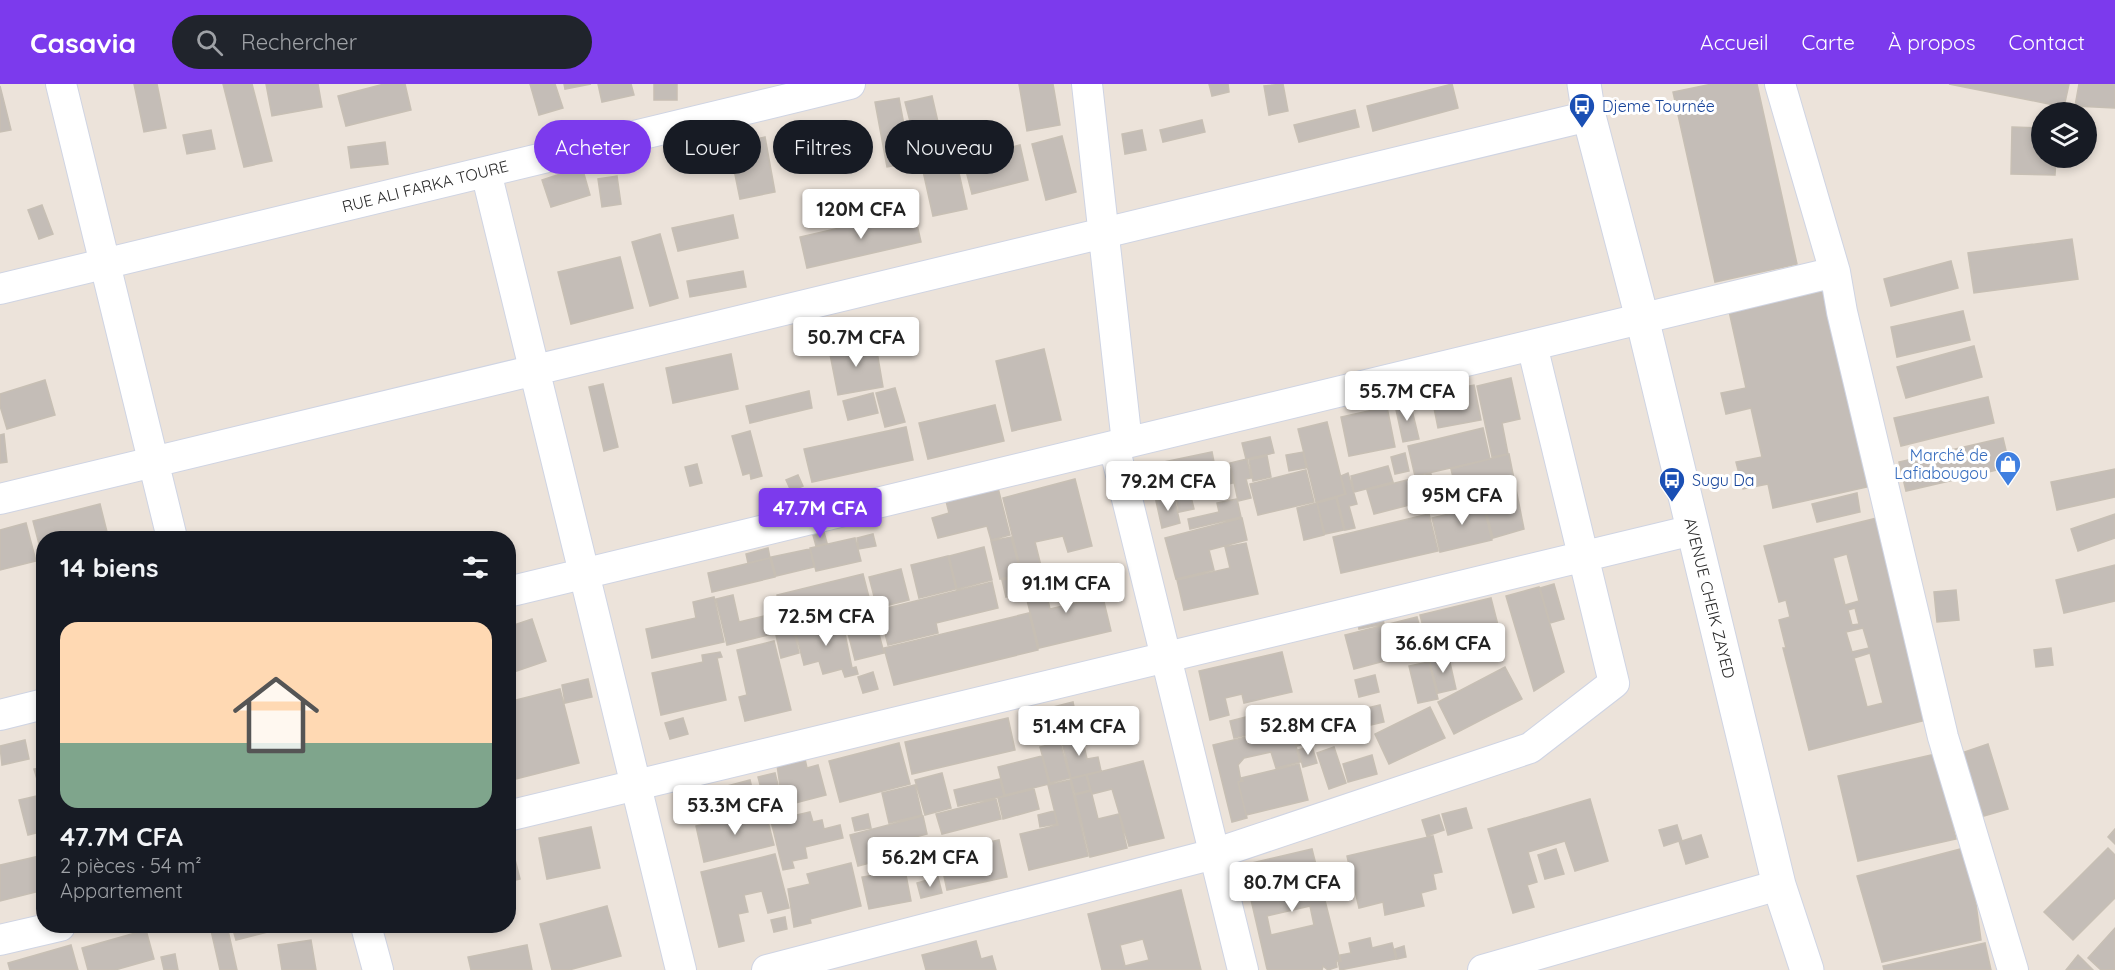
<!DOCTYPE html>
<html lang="fr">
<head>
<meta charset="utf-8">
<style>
	body { margin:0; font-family:Quicksand,sans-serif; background:#20242c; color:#f1f3f6; height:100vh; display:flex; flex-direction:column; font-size:22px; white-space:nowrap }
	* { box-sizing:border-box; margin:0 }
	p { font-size:20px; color:#9ea1a6 }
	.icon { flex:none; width:33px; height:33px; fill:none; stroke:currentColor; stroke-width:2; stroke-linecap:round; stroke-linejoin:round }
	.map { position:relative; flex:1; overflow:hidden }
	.side { position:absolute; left:36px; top:447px; width:480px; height:402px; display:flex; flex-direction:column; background:#171b24; border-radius:24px; box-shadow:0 3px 9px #0003 }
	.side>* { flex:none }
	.top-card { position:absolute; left:534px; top:36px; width:570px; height:54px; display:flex; gap:12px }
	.buttons { position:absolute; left:2031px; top:18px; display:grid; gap:12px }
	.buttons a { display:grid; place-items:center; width:66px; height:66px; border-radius:50%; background:#171b24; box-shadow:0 3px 9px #0003; font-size:30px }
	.price { position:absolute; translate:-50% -51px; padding:0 14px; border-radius:6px; background:#fff; color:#222; font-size:20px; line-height:39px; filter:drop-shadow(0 2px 3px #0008) }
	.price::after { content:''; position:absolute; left:50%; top:36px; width:18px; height:14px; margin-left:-9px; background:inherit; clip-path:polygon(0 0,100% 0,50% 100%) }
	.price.active { background:#7c3aed; color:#fff }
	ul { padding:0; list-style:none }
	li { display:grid; align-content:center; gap:12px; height:318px; padding:0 24px }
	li+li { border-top:2px solid #363941 }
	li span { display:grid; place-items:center; height:186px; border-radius:18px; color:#555 }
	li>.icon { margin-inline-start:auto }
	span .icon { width:108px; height:108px; fill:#fffc; stroke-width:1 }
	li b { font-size:26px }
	h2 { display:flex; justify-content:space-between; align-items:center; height:72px; padding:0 24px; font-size:26px }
	.pill { padding:0 21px; border-radius:27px; background:#171b24; box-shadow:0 3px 9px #0003; font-size:21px; line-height:54px }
	.pill.active { background:#7c3aed; color:#fff }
	header { display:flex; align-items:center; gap:36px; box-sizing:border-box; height:84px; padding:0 30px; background:#7c3aed; color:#fff }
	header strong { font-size:28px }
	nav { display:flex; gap:33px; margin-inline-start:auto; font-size:21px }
	.search { width:420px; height:54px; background:#20242c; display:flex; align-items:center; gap:15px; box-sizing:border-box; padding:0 21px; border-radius:33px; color:#9ea1a6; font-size:22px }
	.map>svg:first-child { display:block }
</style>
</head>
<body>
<header>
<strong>Casavia</strong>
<div class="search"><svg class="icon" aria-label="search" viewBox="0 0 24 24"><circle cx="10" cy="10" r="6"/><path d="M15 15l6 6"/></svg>Rechercher</div>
<nav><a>Accueil</a><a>Carte</a><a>À propos</a><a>Contact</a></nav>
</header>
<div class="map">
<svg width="2115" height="886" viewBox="0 0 2115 886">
	<rect width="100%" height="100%" fill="#ece3da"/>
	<!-- building -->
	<path fill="#c4bdb7" stroke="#c7bfb4" stroke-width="1.5" fill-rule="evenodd" d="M134,0H157L166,44L144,48Z
		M223,0H252L272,77L244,83Z
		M266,0H318L322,23L272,32Z
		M384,0H405L411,26L346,42L338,12Z
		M530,0H555L563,24L539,31Z
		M564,0H591L565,5Z
		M598,0H631L634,11L602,18Z
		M654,0H677V16H654Z
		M1019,0H1053L1060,41L1027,47Z
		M1209,0H1228L1229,8L1212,12Z
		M1283,0L1288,27L1269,31L1264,2Z
		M1452,0L1458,24L1373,47L1367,22Z
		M1712,0H1757L1797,180L1715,198L1673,8Z
		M1949,0H2069L2064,23Z
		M2079,0H2115V24L2075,22Z
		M0,2L11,46L0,48Z
		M932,12L938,38L912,45L905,18Z
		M899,14L911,79L887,83L875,18Z
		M1355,26L1359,43L1299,58L1294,41Z
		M1202,36L1205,48L1163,58L1160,46Z
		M953,40L961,65L922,76L914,51Z
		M2012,43L2042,44V74H2056L2055,91L2011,90Z
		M211,46L215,65L187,70L183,51Z
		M1142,46L1146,66L1125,70L1122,50Z
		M1062,52L1076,108L1046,116L1032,60Z
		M765,53L775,108L740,115L729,61Z
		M385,58L388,80L351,84L348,63Z
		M1020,61L1028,96L972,110L963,75Z
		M957,80L967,125L933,132L923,87Z
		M582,83L590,111L551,123L542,96Z
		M617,92L621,120L602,123L598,95Z
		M42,121L53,150L39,155L28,126Z
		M914,127L921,158L807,184L800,153Z
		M733,131L738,154L678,167L672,144Z
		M660,150L678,214L650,222L632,158Z
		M2072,155L2078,195L1974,209L1968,169Z
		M620,173L633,224L571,240L558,188Z
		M1951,177L1958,204L1891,222L1884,195Z
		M743,187L746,203L690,213L687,197Z
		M1824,207L1867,403L1773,424L1768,400L1743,405L1736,378L1762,373L1751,324L1726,330L1721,309L1746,304L1729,227Z
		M1963,227L1970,256L1897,273L1891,243Z
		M875,256L883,303L838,311L829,265Z
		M1974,262L1982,293L1906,314L1897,283Z
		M1044,265L1061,336L1012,347L996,277Z
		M731,270L738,305L673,319L666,284Z
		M1511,294L1520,335L1502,339L1508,370L1492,373L1477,302Z
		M45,296L55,331L7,345L0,322V310Z
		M603,300L618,363L604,367L589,303Z
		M1474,301L1481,336L1438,344L1431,309Z
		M895,304L905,338L885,343L876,309Z
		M809,307L812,324L750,339L746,322Z
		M873,309L878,329L848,336L843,317Z
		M1988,313L1994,339L1901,362L1894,334Z
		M1410,318L1419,355L1403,358L1395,321Z
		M995,321L1004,357L928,375L919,339Z
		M1387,323L1395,363L1349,372L1341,333Z
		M1327,338L1345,410L1316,418L1298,345Z
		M906,343L913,376L812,398L804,365Z
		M1483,344L1490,375L1415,392L1408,362Z
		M750,347L762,392L751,395L750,389L743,391L732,352Z
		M4,350L7,378L0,379V351Z
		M1270,353L1274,369L1246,375L1242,359Z
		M2003,354L2010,383L1906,407L1899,378Z
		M1212,368L1219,403L1156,416L1149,381Z
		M1303,368L1306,384L1289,387L1286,371Z
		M1405,369L1409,387L1395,390L1391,373Z
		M1509,370L1524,445L1493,454L1480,404L1457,410L1451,385Z
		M1267,372L1271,393L1253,397L1249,376Z
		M1247,375L1251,394L1246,395L1251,414L1238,417L1230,379Z
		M697,380L702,399L690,402L685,383Z
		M1388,382L1393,398L1354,408L1351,392Z
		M1230,385L1233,399L1220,402L1217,388Z
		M2115,385V413L2057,426L2051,398Z
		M1306,386L1314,418L1258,431L1250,400Z
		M1348,389L1357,420L1349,422L1355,444L1345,446L1337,413L1346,410L1341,392Z
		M1431,390L1437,414L1374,430L1367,406Z
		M798,391L803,402L791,407L786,396Z
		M1075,395L1092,462L1068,468L1063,452L1035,458L1043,490L1023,495L1003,414Z
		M998,404L1010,451L991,456L987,442L938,454L932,434L949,429L946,417Z
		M1190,409L1194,425L1179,428L1176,413Z
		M1857,409L1860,428L1817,438L1812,420Z
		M1174,413L1180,439L1162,444L1156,417Z
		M1481,413L1492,456L1440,468L1432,434L1449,430L1447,421Z
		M1336,414L1344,446L1325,450L1317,419Z
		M1237,415L1241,433L1190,445L1188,435L1219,428L1217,419Z
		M1317,419L1324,451L1304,456L1297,424Z
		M100,420L107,448L79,454H44V464H40L33,437Z
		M1429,430L1438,467L1341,489L1333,453Z
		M2115,430V454L2078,467L2071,445Z
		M1885,432L1930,635L1809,666L1783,564H1786L1779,536L1790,533L1786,516L1779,518L1764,462ZM1847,470L1859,517L1845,521L1833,474ZM1855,524L1859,540L1852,541L1848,526ZM1863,544L1869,564L1852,568L1846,548ZM1870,569L1883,619L1867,623L1854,574Z
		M1242,434L1247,456L1209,466L1214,486L1176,495L1165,454Z
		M26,439L36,477L0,486V446Z
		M824,448L827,459L816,462L813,451Z
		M873,450L876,462L859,465L857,454Z
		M1011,453L1021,490L1000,495L991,457Z
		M855,454L861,477L816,487L810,464Z
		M1246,459L1258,510L1184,526L1177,496L1230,484L1225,463Z
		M984,463L992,496L957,505L949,472Z
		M768,464L770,474L748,479L746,470Z
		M810,465L814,483L776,492L771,473Z
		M948,472L956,505L919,514L911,481Z
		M770,474L775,493L712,508L708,489Z
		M2115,481V517L2064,529L2056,496Z
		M901,485L909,516L877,524L869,493Z
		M863,490L872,525L786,546L777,511Z
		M1042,491L1050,525L1084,517L1080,497L1098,493L1111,547L1039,564L1022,496Z
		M1020,492L1024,508L1006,513L1002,496Z
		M992,498L998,524L936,539L938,549L888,561L879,526Z
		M1554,500L1564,535L1550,539L1540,504Z
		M1539,503L1564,588L1534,607L1506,512Z
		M1956,506L1959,536L1937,538L1934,508Z
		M733,511L739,538L776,529L781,548L727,561L716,515Z
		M714,513L724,558L652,574L646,545L696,534L693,518Z
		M1491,514L1500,549L1429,566L1420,531Z
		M873,527L884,569L855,576L844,534Z
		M1029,529L1038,566L894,601L884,564Z
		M1382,530L1384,540L1359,545L1357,536Z
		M1417,533L1426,566L1354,585L1345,551Z
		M532,535L546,577L508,590V543Z
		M842,535L852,584L856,583L858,590L845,593L842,585L823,590L819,577L804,581L795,546Z
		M794,547L799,569L781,574L776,551Z
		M774,557L791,626L745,637L739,613L747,611L737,566Z
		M2051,564L2053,581L2036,583L2034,566Z
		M720,568L722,573L717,574L726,616L661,631L652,589L703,578L702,571Z
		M1282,568L1292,608L1244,619L1242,610L1225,614L1229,631L1210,636L1199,587Z
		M1448,570L1456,605L1438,609L1429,575Z
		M1429,578L1438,615L1418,619L1409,582Z
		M1505,583L1522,615L1454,650L1438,618Z
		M873,588L878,605L863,609L858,593Z
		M1375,591L1379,608L1359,613L1355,596Z
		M588,595L592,613L565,619L562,601Z
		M560,605L579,679L508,697V618Z
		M1073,618L1077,638L1058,643L1053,623Z
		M1380,621L1384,638L1366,642L1363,625Z
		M1430,623L1445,654L1389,680L1375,650Z
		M1052,624L1057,645L1037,650L1032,628Z
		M1360,625L1365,648L1330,656L1325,634Z
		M1246,633L1251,650L1234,654L1230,637Z
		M683,634L688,650L670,655L665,639Z
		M1008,634L1015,666L912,690L905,658Z
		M1306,638L1311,658L1297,662L1291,641Z
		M1291,642L1300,678L1276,684L1271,668L1244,674L1238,681L1241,697L1238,698L1247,734L1232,738L1213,661Z
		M1081,649L1087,675L1098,673L1101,687L1071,694L1061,654Z
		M25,656L29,675L2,681L0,662Z
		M1060,658L1070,694L1050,699L1040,663Z
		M899,659L910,700L840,718L829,677Z
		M1988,660L2008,725L1970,736L1950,673Z
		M1312,662L1317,679L1303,683L1298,666Z
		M1334,663L1346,699L1329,705L1317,669Z
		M803,666L807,684L818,681L826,711L791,720L787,707L781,709L776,674Z
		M1936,670L1956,755L1858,777L1838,692Z
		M1372,671L1377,690L1348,698L1343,680Z
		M1042,672L1049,700L1005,711L998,683Z
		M44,677V719L34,685L40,684L38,679Z
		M1143,677L1164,754L1129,762L1112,705L1092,710L1087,691Z
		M1299,680L1308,716L1246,731L1238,698L1243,697L1241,694Z
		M775,689L780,709L763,712L758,693Z
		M942,689L951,724L925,731L915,696Z
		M1086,691L1090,706L1075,710L1071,695Z
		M1000,695L1004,712L958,722L954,706Z
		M750,696L755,717L713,727L708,707Z
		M1070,696L1088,772L1029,786L1020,750L1058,741L1048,701Z
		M915,701L922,731L889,739L882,709Z
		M1034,705L1039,725L1003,735L998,714Z
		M1091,707L1098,735L1119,730L1127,764L1090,773L1075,711Z
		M37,712L44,747L28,751L19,716Z
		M996,715L1001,735L942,750L936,730Z
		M1590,715L1608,777L1575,787L1565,757L1528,768L1537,798L1527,801L1534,823L1513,829L1488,745Z
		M1466,724L1472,744L1448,751L1442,730Z
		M765,726L774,761L704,778L696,742Z
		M1054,727L1057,740L1040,743L1038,731Z
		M810,728L813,738L822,736L824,745L840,741L843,754L805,763L807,774L792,777L794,784L783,786L771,737Z
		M868,730L871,744L855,747L852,734Z
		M1439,731L1444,746L1427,752L1422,736Z
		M923,732L927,750L900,757L906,780L879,787L877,777L858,782L850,751Z
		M1677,741L1682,757L1701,751L1708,773L1686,780L1679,757L1664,762L1659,746Z
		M591,743L600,784L547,795L539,754Z
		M2115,745V760L2108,753Z
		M1433,752L1442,788L1433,790L1436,805L1421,809L1424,822L1385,831L1383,818L1359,824L1347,772Z
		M510,756L520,795L508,798V757Z
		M999,756L1007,793L947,806L939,769Z
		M1968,763L1981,856L1882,878L1857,792Z
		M2108,764L2115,771V814L2073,856L2044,828Z
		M1312,765L1340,876L1336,877L1337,883L1328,886L1323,882L1322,886H1269L1267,885L1243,781ZM1310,822L1314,841L1271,851L1267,832Z
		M1556,765L1564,790L1545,795L1538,771Z
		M775,770L789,824L768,829L762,807L744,811L748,828L738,830L744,857L719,863L701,788Z
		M44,771V806L0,817V781Z
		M851,779L861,822L810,835L811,839L794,843L788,805L810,800L807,790Z
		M905,786L911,817L869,825L862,793Z
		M938,793L942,809L921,814L917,799Z
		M1181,806L1201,886H1102L1088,830ZM1143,855L1149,876L1125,882L1120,861Z
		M607,822L621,872L569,886H552L540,840Z
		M785,833L787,845L774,848L771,836Z
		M210,842H227L237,886H220Z
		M232,842H291L236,856Z
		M2115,844V886H2101L2088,874Z
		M146,846L154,875L115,886H88L82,864Z
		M1370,854L1372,864L1392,859L1396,875L1340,886L1338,877H1341L1340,871L1351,869L1349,859Z
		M311,856L316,886H282L278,861Z
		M976,857L981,875L992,872L996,886H926L922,871Z
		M1985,859L1991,886H1884L1883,882Z
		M71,861L78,886H10L8,879Z
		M527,861L532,886H471L468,873Z
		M1404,862L1406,873L1397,875L1395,865Z
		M175,870L178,886H164L161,873Z
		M2078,871L2093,886H2066Z"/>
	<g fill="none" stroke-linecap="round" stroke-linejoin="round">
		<!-- street casing -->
		<g stroke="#cfd4e3" stroke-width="32">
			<path id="street" d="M61,0L172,454
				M1087,0L1127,359
				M1780,0L1835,188L1842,228L1943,653L2013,886
				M486,88L681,886
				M0,205L850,0
				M1114,362L1243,886
				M0,415L1589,32
				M508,508L1835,188
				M0,631L44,620
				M508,732L1693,446
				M366,842L378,886
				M0,856L60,842
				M767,886L1214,770L1530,664L1614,599L1532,261
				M1483,886L1779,801"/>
		</g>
		<!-- secondary casing -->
		<g stroke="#cfd4e3" stroke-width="35">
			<path id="secondary" d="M1584,0L1589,32L1642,234L1779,801L1807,886"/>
		</g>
		<!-- street -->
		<use href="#street" stroke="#fff" stroke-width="30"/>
		<!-- secondary -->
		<use href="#secondary" stroke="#fff" stroke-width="33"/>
	</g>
	<!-- icons -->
	<defs>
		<g id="bus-pin" transform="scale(1.35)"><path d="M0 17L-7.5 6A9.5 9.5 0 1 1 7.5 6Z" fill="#1a4fb4" stroke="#fff"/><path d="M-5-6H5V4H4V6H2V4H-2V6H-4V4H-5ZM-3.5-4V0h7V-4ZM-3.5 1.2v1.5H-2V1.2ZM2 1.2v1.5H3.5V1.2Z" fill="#fff"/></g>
		<g id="shop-pin" transform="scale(1.35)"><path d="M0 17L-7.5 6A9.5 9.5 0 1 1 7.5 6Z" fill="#3f7fe0" stroke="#fff"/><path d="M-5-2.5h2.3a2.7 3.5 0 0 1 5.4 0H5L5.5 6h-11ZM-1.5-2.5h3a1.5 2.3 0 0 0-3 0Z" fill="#fff"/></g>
	</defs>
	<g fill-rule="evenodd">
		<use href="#bus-pin" x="1582" y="22"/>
		<use href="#shop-pin" x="2008" y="380"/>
		<use href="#bus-pin" x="1672" y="396"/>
	</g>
	<g text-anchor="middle" stroke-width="6" stroke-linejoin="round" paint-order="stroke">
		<!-- transit labels -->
		<g font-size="16" fill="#164399" stroke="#fff" text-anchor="start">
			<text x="1602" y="28">Djeme Tournée</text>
			<text x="1692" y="402">Sugu Da</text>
		</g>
		<!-- street labels -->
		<g font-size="16" fill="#292929" stroke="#fff">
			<text transform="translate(425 102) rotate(-14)" y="6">RUE ALI FARKA TOURE</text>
			<text transform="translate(1710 514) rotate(76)" y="6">AVENUE CHEIK ZAYED</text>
		</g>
		<!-- shop labels -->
		<g font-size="16" fill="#366cbe" stroke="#fff" text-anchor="end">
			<text x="1988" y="377">Marché de<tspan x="1988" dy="18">Lafiabougou</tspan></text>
		</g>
	</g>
</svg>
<div class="buttons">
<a><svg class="icon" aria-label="layers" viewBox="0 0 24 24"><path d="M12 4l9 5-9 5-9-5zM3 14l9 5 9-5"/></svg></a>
</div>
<b class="price" style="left:861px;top:156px">120M CFA</b>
<b class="price" style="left:856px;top:284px">50.7M CFA</b>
<b class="price" style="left:1407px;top:338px">55.7M CFA</b>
<b class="price" style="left:1168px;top:428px">79.2M CFA</b>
<b class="price" style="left:1462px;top:442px">95M CFA</b>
<b class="price active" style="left:820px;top:455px">47.7M CFA</b>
<b class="price" style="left:1066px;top:530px">91.1M CFA</b>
<b class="price" style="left:826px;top:563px">72.5M CFA</b>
<b class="price" style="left:1443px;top:590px">36.6M CFA</b>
<b class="price" style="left:1308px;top:672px">52.8M CFA</b>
<b class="price" style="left:1079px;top:673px">51.4M CFA</b>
<b class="price" style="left:735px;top:752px">53.3M CFA</b>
<b class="price" style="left:930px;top:804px">56.2M CFA</b>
<b class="price" style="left:1292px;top:829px">80.7M CFA</b>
<div class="top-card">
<a class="pill active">Acheter</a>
<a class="pill">Louer</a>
<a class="pill">Filtres</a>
<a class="pill">Nouveau</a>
</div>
<section class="side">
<h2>14 biens<svg class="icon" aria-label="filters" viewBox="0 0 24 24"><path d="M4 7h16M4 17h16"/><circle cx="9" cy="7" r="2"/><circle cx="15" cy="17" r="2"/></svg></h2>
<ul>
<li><span style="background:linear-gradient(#ffd9b3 65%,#7fa58c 0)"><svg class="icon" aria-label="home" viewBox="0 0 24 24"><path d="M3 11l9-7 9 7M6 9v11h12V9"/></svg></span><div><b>47.7M CFA</b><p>2 pièces · 54 m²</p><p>Appartement</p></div></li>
</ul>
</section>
</div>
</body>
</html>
